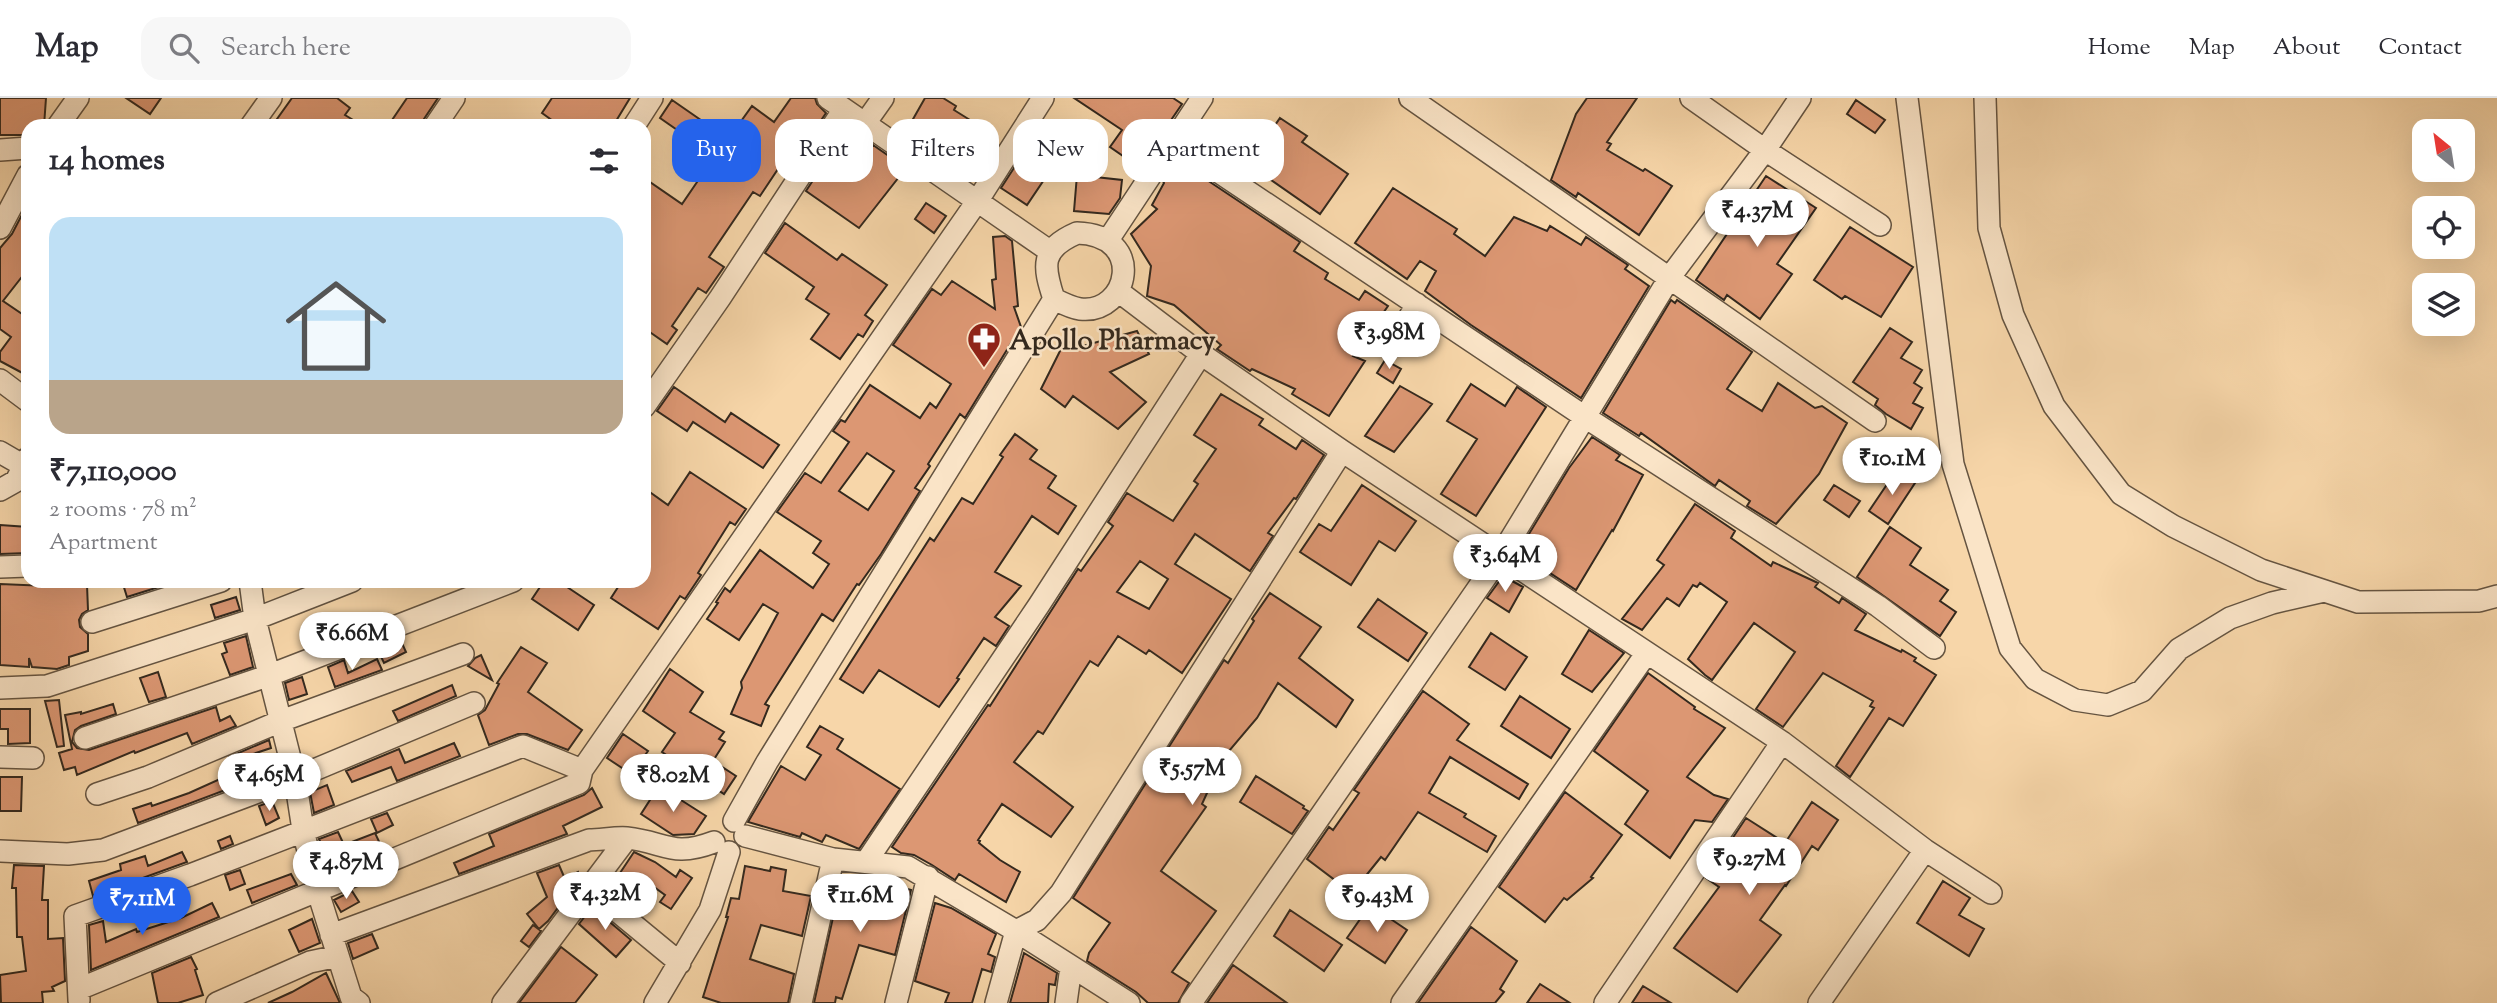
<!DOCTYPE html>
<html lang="en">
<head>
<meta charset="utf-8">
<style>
	body { margin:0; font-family:"Sorts Mill Goudy",serif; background:#f7f7f7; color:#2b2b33; height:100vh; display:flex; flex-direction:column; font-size:26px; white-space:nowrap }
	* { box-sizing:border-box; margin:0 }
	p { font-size:23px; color:#7c7c81 }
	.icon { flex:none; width:38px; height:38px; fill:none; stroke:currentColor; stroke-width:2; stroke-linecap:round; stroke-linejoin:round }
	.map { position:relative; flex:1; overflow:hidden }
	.sheet { position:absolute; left:21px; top:21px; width:630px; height:469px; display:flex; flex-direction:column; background:#fff; border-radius:21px; box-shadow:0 7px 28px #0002 }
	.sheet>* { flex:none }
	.top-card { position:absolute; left:672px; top:21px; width:665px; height:63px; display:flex; gap:14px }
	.needle { width:46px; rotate:330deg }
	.controls { position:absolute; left:2412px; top:21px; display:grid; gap:14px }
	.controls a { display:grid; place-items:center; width:63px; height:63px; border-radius:14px; background:#fff; box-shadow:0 7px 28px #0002; font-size:35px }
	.price { position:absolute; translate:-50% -60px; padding:0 16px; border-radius:24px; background:#fff; color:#222; font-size:23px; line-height:46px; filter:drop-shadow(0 2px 4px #0008) }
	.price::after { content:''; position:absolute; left:50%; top:42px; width:21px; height:16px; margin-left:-10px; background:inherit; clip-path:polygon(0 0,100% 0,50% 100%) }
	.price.active { background:#2563eb; color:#fff }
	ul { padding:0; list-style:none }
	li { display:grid; align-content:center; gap:14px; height:371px; padding:0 28px }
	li+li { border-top:2px solid #e1e1e2 }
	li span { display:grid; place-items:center; height:217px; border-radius:21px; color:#555 }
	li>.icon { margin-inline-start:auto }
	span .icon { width:126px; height:126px; fill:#fffc; stroke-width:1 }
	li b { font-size:30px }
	h2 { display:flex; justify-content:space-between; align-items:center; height:84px; padding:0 28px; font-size:30px }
	.pill { padding:0 24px; border-radius:21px; background:#fff; box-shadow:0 7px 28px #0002; font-size:24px; line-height:63px }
	.pill.active { background:#2563eb; color:#fff }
	header { display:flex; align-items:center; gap:42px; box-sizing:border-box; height:98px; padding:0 35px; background:#fff; border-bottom:2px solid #e1e1e2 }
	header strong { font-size:33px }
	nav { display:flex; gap:38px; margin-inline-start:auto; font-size:24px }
	.search { width:490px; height:63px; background:#f7f7f7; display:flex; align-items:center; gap:18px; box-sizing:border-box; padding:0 24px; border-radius:21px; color:#7c7c81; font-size:26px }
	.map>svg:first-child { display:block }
</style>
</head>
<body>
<header>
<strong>Map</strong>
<div class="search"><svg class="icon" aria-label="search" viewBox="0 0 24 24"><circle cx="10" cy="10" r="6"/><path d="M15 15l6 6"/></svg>Search here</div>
<nav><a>Home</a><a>Map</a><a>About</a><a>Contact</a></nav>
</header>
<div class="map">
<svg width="2497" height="905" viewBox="0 0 2497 905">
	<rect width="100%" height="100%" fill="#f7d6a9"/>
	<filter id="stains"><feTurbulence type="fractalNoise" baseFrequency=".00286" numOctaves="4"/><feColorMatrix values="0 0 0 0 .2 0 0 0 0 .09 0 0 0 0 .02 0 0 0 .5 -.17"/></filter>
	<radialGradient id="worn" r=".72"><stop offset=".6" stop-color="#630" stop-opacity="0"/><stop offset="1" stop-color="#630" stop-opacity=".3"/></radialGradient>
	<!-- building -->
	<path fill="#dc9773" stroke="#34291e" stroke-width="2" fill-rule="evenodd" d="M0,0H46L44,28H28V37H0Z
		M126,0H161L150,16Z
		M292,0H337L350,10L345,17L363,28H272Z
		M407,0H438L424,21L422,28H388Z
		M552,0H630L613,28H560L542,15Z
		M791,0H815L817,6L826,15L807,43L803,40L785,66L782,65L760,98L753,94L709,159L724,169L706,195L698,190L672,228L677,232L667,246L644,230V80L682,106L708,68L716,73L741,38L734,33L752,8L774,24Z
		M925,0H943L956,8L954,12L994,37L967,80L904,37Z
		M1074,0H1173L1182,6L1139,69L1110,49L1122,32Z
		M1587,0H1637L1607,44L1611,46L1607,52L1643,73L1645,71L1672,88L1639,137L1578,95L1576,99L1551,82L1576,16Z
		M672,2L708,27L696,45L660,20Z
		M1856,2L1885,22L1875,35L1847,16Z
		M1280,20L1307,38L1302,44L1348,76L1320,116L1248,66Z
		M1043,31L1071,50L1062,63L1058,61L1027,107L1001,90L1023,56L1026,57Z
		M873,47L906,70L859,130L806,93L825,64L850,80Z
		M1177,62L1300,144L1294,153L1328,175L1325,181L1359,202L1365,193L1388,208L1353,258L1365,263L1329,318L1292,296L1295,291L1252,271L1250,273L1217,251L1221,247L1174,207L1147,198L1151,168L1131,136L1157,111L1152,107L1164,85L1163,83Z
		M1077,77L1122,82L1120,100L1109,116L1074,113Z
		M1766,78L1816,110L1777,166L1792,176L1760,221L1727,197L1724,202L1696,182Z
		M1393,90L1457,131L1454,136L1485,158L1514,119L1547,133L1550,128L1581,147L1586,139L1628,167L1625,171L1649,188L1581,300L1471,227L1425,193L1436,173L1420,163L1407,181L1355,145Z
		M28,105V171L3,203L28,220V278L0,263V254L11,239L0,231V150L12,136Z
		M926,105L946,118L934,135L915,121Z
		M785,125L837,162L842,156L887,187L865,217L873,223L863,239L858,236L840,261L811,241L829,216L806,201L814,189L765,155Z
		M1850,129L1913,169L1881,219L1845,198L1842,201L1814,182Z
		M1005,138L1012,143L1018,208L1014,209L1021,229L965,320L960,316L928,366L930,368L915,390L920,393L881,456L859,487L857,486L833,523L822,516L765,606L769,608L761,628L731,616L742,590L741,584L778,515L763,506L739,542L707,521L718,505L716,504L725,490L730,494L760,452L813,490L829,466L813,455L821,443L777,414L805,375L821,385L849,344L833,333L841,322L845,324L870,287L920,320L930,305L936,310L951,286L893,247L932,191L941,197L952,183L995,211L992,182L996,181L993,139ZM867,355L894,373L868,412L839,393Z
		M1671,202L1675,205L1677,202L1752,254L1727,291L1762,313L1778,285L1815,310L1822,308L1847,325L1819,376L1776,426L1747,408L1750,403L1719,382L1715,388L1641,335L1639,338L1603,315Z
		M1890,230L1912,244L1901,260L1922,272L1914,285L1922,290L1913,305L1923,310L1911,331L1886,316L1875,307L1878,301L1853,284Z
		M1137,233L1149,256L1110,274L1146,304L1118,331L1073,298L1065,309L1041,291L1065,243L1083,248Z
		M1385,262L1401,271L1393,285L1377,275Z
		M1471,286L1505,308L1517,289L1546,309L1476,418L1441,396L1477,341L1447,323Z
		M1400,288L1432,306L1394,354L1365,338Z
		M674,289L725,324L731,315L779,347L763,370L693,324L687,333L657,313Z
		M1221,296L1263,321L1259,327L1296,351L1302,342L1324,357L1296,401L1294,400L1268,435L1273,438L1250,473L1195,436L1175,466L1231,501L1182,575L1149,552L1146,556L1118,538L1098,568L1090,563L1043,636L1038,633L1014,664L1073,709L1051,739L1002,706L978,742L980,743L979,745L1000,762L1020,774L1006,804L959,776L955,782L932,767L914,757L901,755L892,749L988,607L990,608L1078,471L1081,473L1113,428L1108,424L1127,395L1173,423L1198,386L1194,383L1216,351L1194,337ZM1140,463L1168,481L1149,511L1117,494Z
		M1015,336L1037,352L1030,361L1056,378L1048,390L1076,408L1058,436L1032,418L995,474L1021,488L995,519L1009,528L996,548L984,540L957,580L959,581L939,609L879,572L863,595L840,581L930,440L934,443L962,400L973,406L1003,359L1000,357Z
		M1592,339L1620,357L1616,362L1643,377L1613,433L1612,432L1576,492L1518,454L1569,370Z
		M1896,373L1915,385L1888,426L1869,413Z
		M690,374L746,411L735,427L730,424L698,475L701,477L685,501L680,498L658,531L611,500L622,483H644V390L668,407Z
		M1362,387L1416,423L1395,453L1379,443L1351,487L1300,454L1319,426L1331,433Z
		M1834,387L1860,403L1849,419L1824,402Z
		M1695,406L1735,433L1731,440L1771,468L1773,464L1818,485L1815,489L1839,505L1842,500L1866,516L1855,532L1901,554L1902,552L1916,560L1914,563L1936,577L1903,628L1889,620L1850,679L1836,668L1874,610L1870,608L1873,603L1823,575L1783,629L1756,611L1795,554L1754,525L1712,582L1705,577L1688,561L1727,504L1700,485L1697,489L1693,487L1679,508L1667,500L1642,532L1622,521L1664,467L1657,462Z
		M0,427L28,429V455L0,456Z
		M1890,429L1921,450L1910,467L1948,492L1940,503L1956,514L1940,538L1857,479Z
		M1503,478L1523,489L1509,514L1487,500Z
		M122,483H178L127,499Z
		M544,483H558L594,507L578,532L532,501Z
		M0,486L71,489V487H87L88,512L82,516L79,522L80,529L88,536V553L69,559V567L57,571L32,569L29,560V569L0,567Z
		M1270,495L1321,529L1299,560L1353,602L1336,629L1278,585L1257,620L1223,660L1202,706L1206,709L1161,773L1216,813L1172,874L1189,885L1178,905H1148L1136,894L1087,863L1089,855L1110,825L1073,800L1224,562L1228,565L1254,523L1252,521Z
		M236,499L240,512L215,520L211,507Z
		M1378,501L1427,535L1408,563L1358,529Z
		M1589,532L1624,555L1592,594L1562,576Z
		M1491,535L1527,559L1505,592L1469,569Z
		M246,538L253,569L230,577L222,556L227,554L224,545Z
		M400,541L406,554L384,565L377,550Z
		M521,549L547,565L528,594L582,632L568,652L527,636H518L489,647L478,617L485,612L499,586L497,585Z
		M481,557L492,582L468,568L475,560Z
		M377,561L382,572L335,589L328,569L344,562L348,575Z
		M670,571L703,594L690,614L724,634L719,641L725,644L713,663L736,678L724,696L662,654L675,635L643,613Z
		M158,574L166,599L149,604L140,580Z
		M1648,575L1695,609L1694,611L1725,630L1687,679L1714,697L1728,701L1712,724L1695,722L1670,760L1625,726L1648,693L1594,653Z
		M302,579L307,596L289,602L285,585Z
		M452,587L456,598L398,623L393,613Z
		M1423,593L1469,626L1457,642L1528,686L1519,701L1450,659L1429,695L1466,716L1464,719L1496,738L1487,754L1418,714L1385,762L1381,759L1352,795L1307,761L1329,729L1333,732L1359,695L1354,692Z
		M1520,598L1570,631L1551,660L1501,628Z
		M59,602L64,648L57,649L45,603Z
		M113,606L116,616L81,628L75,632L72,644L77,650L89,652L216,609L220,623L230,618L236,628L192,646L187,635L135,655L134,653L77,677L75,669L64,672L59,655L72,651L65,617L81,614V616Z
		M0,611H30V645L8,646V631H0Z
		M820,628L843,641L837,651L900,691L859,751L826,737L822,744L802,735L800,739L748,724L781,668L805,682L821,657L807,649Z
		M623,636L648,653L631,676L607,660Z
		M269,642L271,650L244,659L247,667L234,672L229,659Z
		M454,645L460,658L397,683L391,669L352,684L346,673L399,651L405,665Z
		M231,676L236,688L138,725L133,711L151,705L152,708L189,695Z
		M1256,678L1304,708L1303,710L1308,713L1292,736L1240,704Z
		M0,679H22L21,713H0Z
		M327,687L334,707L314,715L310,694Z
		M659,688L706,718L694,736L673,737L641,716Z
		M592,690L602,709L563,728L567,736L459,776L454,765L494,748L489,736L584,697Z
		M1565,694L1622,737L1591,779L1593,780L1567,802L1564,800L1545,824L1499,789Z
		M272,703L279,720L266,727L259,708Z
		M1812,704L1838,722L1818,752L1812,748L1786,788L1785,787L1760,822L1781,837L1737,894L1674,850L1719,789L1706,780L1746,720L1785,745Z
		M387,715L393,727L377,735L371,721Z
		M338,734L344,747L375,735L383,752L333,772L319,741Z
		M230,738L233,746L221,751L218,743Z
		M182,754L187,764L93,798L89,783L121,772L120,766L145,758L148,768Z
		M634,754L655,764L676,779L680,772L692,780L671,811L660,804L665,797L640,779L624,802L610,790Z
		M14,767L44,768L42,802H48V841L63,840L65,883L52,889L54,893L42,894L43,905H1L0,877L26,873L22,839H17L16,790H12Z
		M559,767L565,781L578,774L580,780L548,823L539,831L527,816L547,799L537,775Z
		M745,768L770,773L771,769L786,772L783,793L811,798L802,838L761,827L750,861L794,876L788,905H721L703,899L728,819H726L731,800L739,801Z
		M240,772L245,786L230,792L225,777Z
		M291,776L297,787L252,805L247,792Z
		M1943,783L1970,800L1959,817L1984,831L1969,858L1917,825Z
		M882,784L911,792L895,857L859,847L842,901L836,899L835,905H814L840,788L877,798Z
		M352,793L359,804L341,814L334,802Z
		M212,805L219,819L91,872L89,827L103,823L106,844L136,831L137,834L181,820Z
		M935,805L951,810L996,836L988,856L995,859L991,874L982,871L972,905H945L949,895L915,883Z
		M1370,807L1407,832L1385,865L1347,840Z
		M592,809L631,842L616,859L579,826Z
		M1290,812L1342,847L1324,873L1274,838Z
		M312,821L320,845L299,854L289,832Z
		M533,827L541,833L529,849L521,843Z
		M1471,829L1517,863L1500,891L1504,894L1495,905H1418Z
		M372,836L378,850L353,861L348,845Z
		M561,849L597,877L575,905H519Z
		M1024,855L1057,875L1055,887L1049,886L1048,905H1010Z
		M191,859L197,871L195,872L203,897L178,905H158L152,875Z
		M1233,867L1287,905H1207Z
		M326,875L340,905H268L292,894Z
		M1540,886L1570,905H1527Z
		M1643,888L1671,905H1632Z"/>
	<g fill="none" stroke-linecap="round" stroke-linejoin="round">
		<!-- minor casing -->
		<g stroke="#655441" stroke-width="24">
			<path id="minor" d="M828,0L1051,154
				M1410,0L1875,323
				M1691,0L1765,52L1880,127
				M1907,0L1953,366L2010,550L2035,581L2075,602L2108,607L2142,593L2179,551L2230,520L2272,505L2324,493
				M1985,0L1989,130L2013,217L2054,308L2121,396L2173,428L2261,472L2358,504L2479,503L2497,498
				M866,24L883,0
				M58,28L78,0
				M251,28L271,0
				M435,28L454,0
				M634,28L652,0
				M1174,44L1585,319L1878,508L1934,550
				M0,52L28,50
				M0,130L28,77
				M1077,135C1147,137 1129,217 1080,211C1072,210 1062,205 1054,201C1043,168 1040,151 1077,135Z
				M1108,142L1202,0
				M1118,193L1201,256L1342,353L1782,644L1925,752L1991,795
				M1393,248L1417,206
				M0,282L28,303
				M644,309L720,200L844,11
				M0,354L24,368L28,367
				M0,392L16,383L28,360
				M0,469L28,468
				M250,483L255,521L295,680L303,732L318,794L351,899L359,905
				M92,524L221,483
				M0,590L47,588L255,521L352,483
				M85,640L270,577L513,483
				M0,659L33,660
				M97,696L148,679L281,623L463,556
				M734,723L767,664L1054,201
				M745,738L833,761L908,769L1016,833L1129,905
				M0,753L68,756L103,752L295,680L474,605
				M866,764L1039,507L1201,256
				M589,790L680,865
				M331,837L589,742C601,742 615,739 627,740C665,744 672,760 714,744
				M79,891L579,685L582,672L978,102L1043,0
				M79,902L75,818L190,777L523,648L582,672
				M217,905L310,864L338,858
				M503,905L627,740
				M655,905L710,812L729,754
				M801,905L833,761
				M896,905L928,779
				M996,905L1016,833L1037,822L1061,795L1342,353
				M1066,905L1071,869
				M1191,905L1501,457L1670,179L1765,52L1800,0
				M1402,905L1646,556
				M1605,905L1782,644
				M1819,905L1925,752"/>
		</g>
		<!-- minor -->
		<use href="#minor" stroke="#fae4c7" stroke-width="21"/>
	</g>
	<!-- icons -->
	<defs>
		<g id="pharmacy-pin" transform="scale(1.75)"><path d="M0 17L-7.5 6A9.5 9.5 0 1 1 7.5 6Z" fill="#8f2418" stroke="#fae4c7"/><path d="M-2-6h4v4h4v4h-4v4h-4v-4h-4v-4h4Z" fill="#fff"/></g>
	</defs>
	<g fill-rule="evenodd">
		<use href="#pharmacy-pin" x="984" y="241"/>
	</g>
	<g text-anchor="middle" stroke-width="5" stroke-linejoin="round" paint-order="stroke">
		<!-- poi labels -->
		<g font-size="28" font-weight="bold" fill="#34291e" stroke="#fae4c7" text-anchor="start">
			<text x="1009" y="251">Apollo Pharmacy</text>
		</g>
	</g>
	<rect width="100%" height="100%" filter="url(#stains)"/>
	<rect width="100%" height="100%" fill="url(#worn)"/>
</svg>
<div class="controls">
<a><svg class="needle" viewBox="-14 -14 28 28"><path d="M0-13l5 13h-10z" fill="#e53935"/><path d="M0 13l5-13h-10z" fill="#7c7c81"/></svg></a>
<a><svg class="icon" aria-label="locate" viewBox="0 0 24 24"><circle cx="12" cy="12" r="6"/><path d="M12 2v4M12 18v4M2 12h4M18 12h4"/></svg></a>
<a><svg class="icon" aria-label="layers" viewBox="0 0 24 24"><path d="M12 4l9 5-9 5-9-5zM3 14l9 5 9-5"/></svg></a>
</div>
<b class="price" style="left:1757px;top:151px">₹4.37M</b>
<b class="price" style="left:1389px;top:273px">₹3.98M</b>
<b class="price" style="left:1892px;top:399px">₹10.1M</b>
<b class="price" style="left:1505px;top:496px">₹3.64M</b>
<b class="price" style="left:352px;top:574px">₹6.66M</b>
<b class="price" style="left:1192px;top:709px">₹5.57M</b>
<b class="price" style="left:269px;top:715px">₹4.65M</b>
<b class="price" style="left:673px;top:716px">₹8.02M</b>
<b class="price" style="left:1749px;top:799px">₹9.27M</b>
<b class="price" style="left:346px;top:803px">₹4.87M</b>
<b class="price" style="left:605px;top:834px">₹4.32M</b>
<b class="price" style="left:860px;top:836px">₹11.6M</b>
<b class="price" style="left:1377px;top:836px">₹9.43M</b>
<b class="price active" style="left:142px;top:839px">₹7.11M</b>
<div class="top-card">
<a class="pill active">Buy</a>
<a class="pill">Rent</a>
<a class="pill">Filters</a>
<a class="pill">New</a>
<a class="pill">Apartment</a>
</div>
<section class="sheet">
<h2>14 homes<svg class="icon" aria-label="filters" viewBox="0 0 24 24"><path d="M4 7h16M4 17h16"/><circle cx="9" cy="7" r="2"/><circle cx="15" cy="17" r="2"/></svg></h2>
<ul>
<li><span style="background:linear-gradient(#bfe0f5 75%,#b9a48a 0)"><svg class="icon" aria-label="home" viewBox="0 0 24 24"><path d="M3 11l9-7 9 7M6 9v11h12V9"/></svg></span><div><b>₹7,110,000</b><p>2 rooms · 78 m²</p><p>Apartment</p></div></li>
</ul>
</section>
</div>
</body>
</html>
